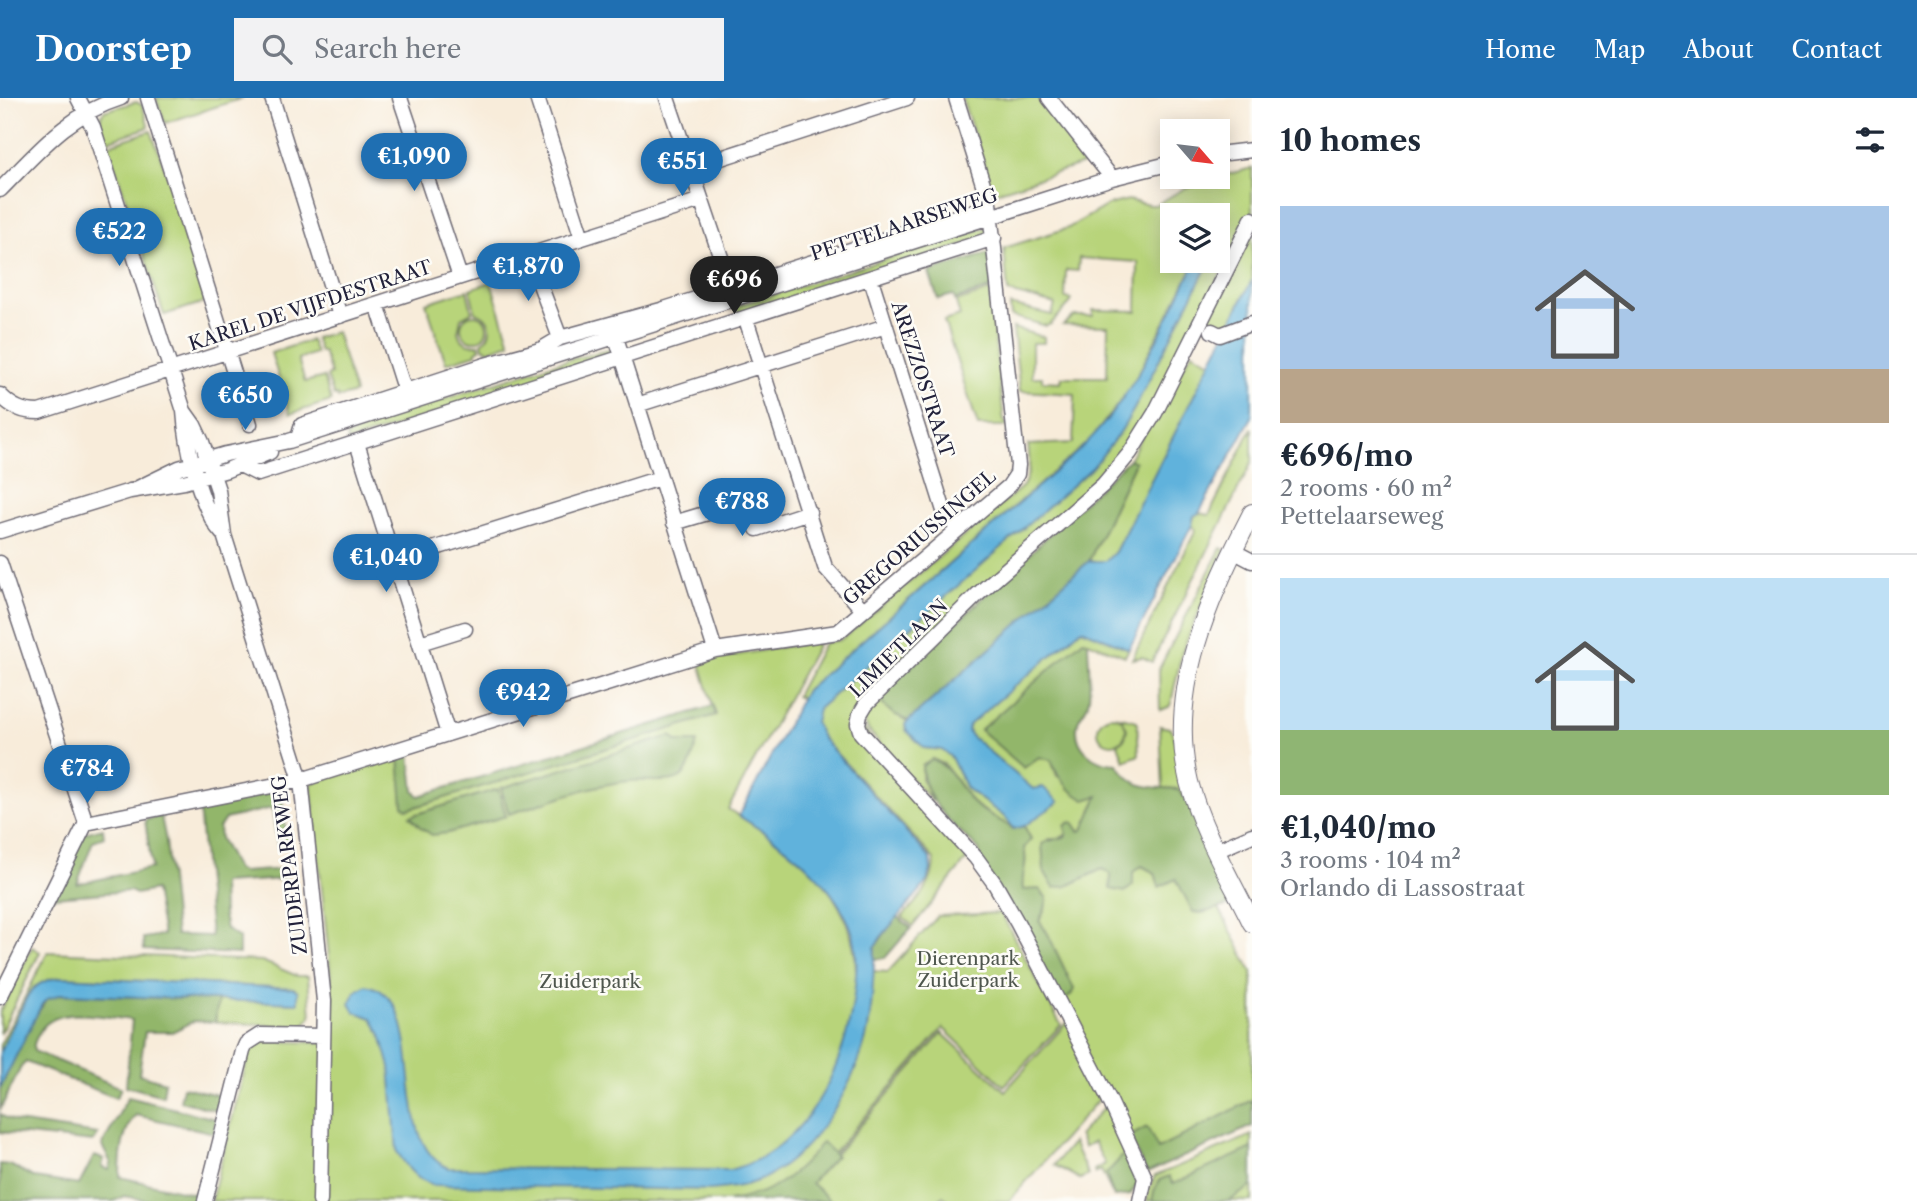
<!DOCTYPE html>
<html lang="en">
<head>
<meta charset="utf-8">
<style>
	body { margin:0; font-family:"Libre Caslon Text",serif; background:#f2f2f3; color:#1f2937; height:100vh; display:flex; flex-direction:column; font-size:26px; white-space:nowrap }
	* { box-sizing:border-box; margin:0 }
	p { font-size:23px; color:#747a83 }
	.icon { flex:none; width:38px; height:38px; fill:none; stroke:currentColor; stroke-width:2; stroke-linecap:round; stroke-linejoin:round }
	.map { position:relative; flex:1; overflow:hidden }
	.details { display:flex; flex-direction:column; background:#fff; width:665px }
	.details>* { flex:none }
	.needle { width:46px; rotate:118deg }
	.tools { position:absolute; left:1160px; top:21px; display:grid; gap:14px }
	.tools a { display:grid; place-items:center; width:70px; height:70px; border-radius:0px; background:#fff; box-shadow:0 4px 18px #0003; font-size:35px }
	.price { position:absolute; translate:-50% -60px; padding:0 16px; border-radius:24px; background:#1f6fb2; color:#fff; font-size:23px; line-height:46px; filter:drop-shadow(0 2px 4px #0008) }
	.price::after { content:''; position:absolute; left:50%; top:42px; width:21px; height:16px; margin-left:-10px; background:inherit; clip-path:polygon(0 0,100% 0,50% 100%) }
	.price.selected { background:#222; color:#fff }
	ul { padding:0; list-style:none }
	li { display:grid; align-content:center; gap:14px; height:371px; padding:0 28px }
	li+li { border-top:2px solid #e0e1e3 }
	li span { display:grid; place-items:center; height:217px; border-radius:0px; color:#555 }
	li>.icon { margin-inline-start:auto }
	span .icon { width:126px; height:126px; fill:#fffc; stroke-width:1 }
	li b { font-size:30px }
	h2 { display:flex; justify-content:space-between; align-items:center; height:84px; padding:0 28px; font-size:30px }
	header { display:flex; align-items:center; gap:42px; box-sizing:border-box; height:98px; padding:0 35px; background:#1f6fb2; color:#fff }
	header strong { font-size:33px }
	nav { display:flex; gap:38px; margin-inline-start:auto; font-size:24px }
	.search { width:490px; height:63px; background:#f2f2f3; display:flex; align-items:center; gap:18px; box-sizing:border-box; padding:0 24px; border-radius:0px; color:#747a83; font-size:26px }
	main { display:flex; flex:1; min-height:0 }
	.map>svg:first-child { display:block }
</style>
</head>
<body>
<header>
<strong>Doorstep</strong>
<div class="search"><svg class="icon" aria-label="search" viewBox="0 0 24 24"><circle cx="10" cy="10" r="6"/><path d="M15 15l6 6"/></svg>Search here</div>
<nav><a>Home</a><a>Map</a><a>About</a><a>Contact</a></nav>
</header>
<main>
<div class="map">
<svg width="1252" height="1103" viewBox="0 0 1252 1103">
	<rect width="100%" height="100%" fill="#fdfcf7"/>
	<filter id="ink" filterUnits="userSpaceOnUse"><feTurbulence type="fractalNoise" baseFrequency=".0143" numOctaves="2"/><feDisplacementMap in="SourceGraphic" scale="14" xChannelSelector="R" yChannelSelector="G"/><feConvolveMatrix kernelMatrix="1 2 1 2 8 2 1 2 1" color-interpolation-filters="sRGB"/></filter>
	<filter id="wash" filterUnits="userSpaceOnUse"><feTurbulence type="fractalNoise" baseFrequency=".00686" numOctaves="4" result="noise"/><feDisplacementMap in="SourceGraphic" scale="28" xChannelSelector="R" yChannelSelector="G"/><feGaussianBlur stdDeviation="1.57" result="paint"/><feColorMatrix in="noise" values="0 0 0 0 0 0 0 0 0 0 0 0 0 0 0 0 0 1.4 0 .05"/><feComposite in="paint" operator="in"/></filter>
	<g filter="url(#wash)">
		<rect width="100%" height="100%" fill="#f8ecda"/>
		<!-- green -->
		<path fill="#b8d47a" stroke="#6d7b5a" stroke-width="2" d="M156,0H243L165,25Z
			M962,0H1042L1093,63L993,95Z
			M136,4L142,7L149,29L107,43C104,33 96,22 104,13Z
			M151,33L169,81L208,203L164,217L108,47Z
			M1252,70V114L1148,318L1138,336L1104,377L855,621L968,760L913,828L902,819C919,801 934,787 934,761L822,640L815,624L818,611L1093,369L1121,333L1134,311L1210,163H1218V117H1172V163H1196L1132,288L1091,341L806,592L802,601L796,598L824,545L840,542L847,537L1023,388C1031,373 1030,363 1028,347L1073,345L1075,296L1020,293L1013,230L1044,239V245H1032V279H1042V283L1061,284L1062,279H1107L1108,228L1063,227L1074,218H1093V212L1137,213L1138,164L1079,160L1078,173L1066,172L1065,200L1071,201V204L1051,226L1046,228L1011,218L1010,207L1052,217L1055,206L1008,194L1004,150L1068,130L1108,107L1128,102L1149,107H1156L1185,90L1213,84L1229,76Z
			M991,128L995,137L739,219L736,208Z
			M1252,133V182L1227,231L1207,222Z
			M491,184L510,245L487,253L486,250H483L482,245C495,234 491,218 475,214L470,191Z
			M467,192L472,214L461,220L458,234C461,243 468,248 479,246L480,251L476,253V256L446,265L426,205Z
			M993,192L990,199L1004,323L1009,328H978L944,223L960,218L956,204Z
			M461 230a13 13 0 1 1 26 0a13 13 0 1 1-26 0Z
			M336,234L355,295L338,300L337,297L334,298L327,278L331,276L323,253L320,254L315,240Z
			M311,242L316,255L298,261L305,284L324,279L331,303L290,316L271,255Z
			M608,252L613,254L614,259L348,344L347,338L377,323L556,265Z
			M1192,254L1211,264L1115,454L1106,463H1089L1135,364L1129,361Z
			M1252,330V364L1152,564L1142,559L1132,561L1196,432L1192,427L1194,418L1199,415L1209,417Z
			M1221,450L1225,452L1182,554L1171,605L1169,609L1160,612L1159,571Z
			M1082,531L1129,551L1125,558L1083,542L1039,659L1051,662L1057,678L1094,698H1099C1091,709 1091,724 1080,734L1076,731L1058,741H1049L1067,788L1102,771C1115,778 1130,776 1142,768L1155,775L1176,780L1201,815L1219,810L1252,874V1028L1147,1075L1106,993L1009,1103H949L943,1098L938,1103H831L810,1085L942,935L1005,993L1070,921L1051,846L1048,836L1039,823L1045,811L1022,792C1022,789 1023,753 1024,750C1025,747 1028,744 1031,741L1024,728L1058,704L1043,689L1033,691L971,638L968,633L969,627Z
			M816,543L815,546H818L728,711C790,750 854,790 856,872L888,874L938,818L1001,815L1061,927L1004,988L943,930L807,1085L827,1103H211L250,951L263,943L331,945V880L311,685L403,658L407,708L715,616L700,565L725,557L726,559Z
			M877,601L892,615L908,623L905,626L906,632L924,650L942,652L951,659L966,690L1006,720L1013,731L974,706L944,666L932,661L922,669V682L932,704L868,632L864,623Z
			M1098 632a14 14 0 1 1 28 0a14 14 0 1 1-28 0Z
			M1121,619L1137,623L1139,657L1124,663L1118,646L1125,640L1127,631Z
			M1160,628L1169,630L1173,634L1188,703L1177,691L1163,690Z
			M32,849L40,854L0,936V914Z
			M48,854L262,863L297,878H308L311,919L302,929L215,924L218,902L298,905V893L293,890L62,879L50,881L34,889L0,954V947Z
			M1107,1006L1142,1080L1130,1097L1114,1099L1101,1072L1095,1075L1094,1072L1105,1066L1094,1044L1084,1049L1079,1037Z
			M1252,1037V1103H1147L1149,1091L1155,1078Z
			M1073,1044L1088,1077L1080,1081L1054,1067Z"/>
		<!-- forest -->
		<path fill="#92b66a" stroke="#5a6c52" stroke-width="2" d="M989,155L993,189L955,202L953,197L938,201L929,174Z
			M1129,361L1135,364L1089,463L908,623L892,615L877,601Z
			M1083,542L1088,543C1088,559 1092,591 1088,605C1087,611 1080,617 1078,624C1072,649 1094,666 1117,666C1136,693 1147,688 1177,691L1188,703L1230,807L1201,815L1193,814L1176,781L1159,789L1155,775L1142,768L1133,774V787L1125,794L1110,791L1111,776L1102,771L1067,788L1054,790L1044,773L1042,746C1050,741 1058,742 1067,738L1065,728L1068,725L1073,724L1079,733L1083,732L1098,698L1085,702C1068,693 1058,680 1051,662L1039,659L1024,670L980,632Z
			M713,608L716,617L412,710L406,711L403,708L399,659L410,655L414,693L419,698Z
			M671,638L677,644H697C694,655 690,671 682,678C672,687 642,681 629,683C588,687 548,704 509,716L501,690Z
			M932,661C952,669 959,691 974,706C986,717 1001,721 1013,731L1024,728L1031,741L1024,750C1029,767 1020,777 1023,792L1039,791L1047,800L1045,811L1039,823L1048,836L1074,891L1071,897L1066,901L1059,900L981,762L979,752C955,728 923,704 922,668Z
			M498,691L506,718L448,735L432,737L420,729L410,718Z
			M281,692L288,749L278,750L272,710L225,721L219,730L220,740L236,771L242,774L285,771V781L222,785L223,817L226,831L239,840V856L144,852L143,840L163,837L155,792L136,796L130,793L53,799L84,735L103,730L104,739L93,743L77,786L152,770L145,722L161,718L166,743L176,837L211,838L199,710Z
			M897,818L911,830L885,860L874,861L875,849Z
			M61,896L218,902L215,924L194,923L172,934H145L139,976L165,984L163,998L126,988L132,922C104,919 52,905 38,937C35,943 33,946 34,953L121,990L116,1000L26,964L21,969L0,1012V990L35,919L47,901Z
			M183,989L223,998L219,1013L180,1003Z
			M128,999L216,1021L214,1035L136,1017C122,1031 120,1060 120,1079L198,1097L196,1103H151L124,1098L114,1103H0V1066L10,1067L35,1080L79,1087L94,1058L104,1061L102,1069L109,1072L111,1065L102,1048Z
			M1252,1002V1028L1147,1075L1129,1039L1147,1029L1158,1051Z
			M0,1015L2,1018L17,1024L98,1036L93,1044L0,1034Z
			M822,1044L836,1058L811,1085L831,1103H727C769,1098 798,1077 822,1044Z
			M1252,1050V1088L1229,1103H1152L1154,1093L1159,1082L1169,1078L1173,1086Z
			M1126,1054L1142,1080L1130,1097L1114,1099L1106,1076Z"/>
		<!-- water -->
		<path fill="#61b2dc" stroke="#426a8c" stroke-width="2" d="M1196,163H1210L1134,311L1121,333L1093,369L818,611L815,624L822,640L930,760L931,771L928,783L881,839L875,849C873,879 873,910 866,940C853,990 814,1053 768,1078C750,1088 731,1090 711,1092L433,1087L418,1080L410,1072L397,1054L390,969L381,937L372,920L355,914L350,906L355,894L366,887C435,900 385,1046 449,1070L730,1072C807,1052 845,969 854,896C857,875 859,849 850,828C829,778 783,745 739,718L806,592L1076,355C1133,303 1162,230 1196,163Z
			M1252,182V319L1199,415L1194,418L1192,427L1129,551L1082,531L969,627L968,633L971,638L1033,691L1043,689L1059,704L1024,728L1014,731L1006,720L966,690L951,659L942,652L924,650L906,632L905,626L1089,463H1106L1115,454Z
			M62,879L293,890L298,893V905L61,896L47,901L42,906L0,990V954L28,897C37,885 47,881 62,879Z"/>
	</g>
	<g filter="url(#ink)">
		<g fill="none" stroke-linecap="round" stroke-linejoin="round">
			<!-- minor casing -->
			<g stroke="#6d6973" stroke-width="17">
				<path id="minor" d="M78,0L93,29L184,313C186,345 200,412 222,435
					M148,0L250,326
					M272,0L340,218
					M400,0L460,179
					M537,0L582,140
					M667,0L731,189
					M1049,0L1112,80
					M1218,56L1252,52
					M690,70L907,0
					M0,92C39,53 67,17 121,0
					M529,157L560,240
					M871,181L944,413L957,430
					M377,206L405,294
					M746,221L825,469L863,512
					M613,230L715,552
					M1212,233L1220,237L1252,225
					M0,297C12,309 22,314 39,314L701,102
					M637,307L886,228
					M184,313L194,327L202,344L218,392L224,437L301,682L324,903L320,1103
					M298,340L302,327L485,267L540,252L560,240L661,212L977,112L989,105
					M357,345L448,636
					M240,367L258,376L994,140
					M136,391L179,370L226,356L289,343L1112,80L1172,65
					M674,425L748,403L757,431L809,414
					M0,433L130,393L184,384L227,372L270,354
					M1233,453L1252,463
					M394,463L660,380
					M0,465L86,725
					M420,545L465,531
					M1216,753L1252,737
					M0,899L86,725L301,682L715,552L838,534L1009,388L1017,376L1018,367L989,105L956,0
					M205,1103L243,953L246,946L260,937L323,938
					M1140,1103L1145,1080L1109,1001L1018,826L995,786L976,760L861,635L858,626L860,616L866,606L977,497L1103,387L1130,355L1155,315L1252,121"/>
			</g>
			<!-- major casing -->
			<g stroke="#6d6973" stroke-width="20">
				<path id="major" d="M1252,415C1211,495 1166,592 1189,684C1202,734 1230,780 1252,825"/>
			</g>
			<!-- minor -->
			<use href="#minor" stroke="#fff" stroke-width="14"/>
			<!-- major -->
			<use href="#major" stroke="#fff" stroke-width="18"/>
		</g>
	</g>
	<g text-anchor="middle" stroke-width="5" stroke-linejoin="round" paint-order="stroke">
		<!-- street labels -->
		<g font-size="19" fill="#22223b" stroke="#fdfcf7">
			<text transform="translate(904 126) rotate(-18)" y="7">PETTELAARSEWEG</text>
			<text transform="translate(310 207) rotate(-18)" y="7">KAREL DE VIJFDESTRAAT</text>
			<text transform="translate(923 281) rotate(72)" y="7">AREZZOSTRAAT</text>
			<text transform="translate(919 439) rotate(-41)" y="7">GREGORIUSSINGEL</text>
			<text transform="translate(898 550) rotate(-45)" y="7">LIMIETLAAN</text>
			<text transform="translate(289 767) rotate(-97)" y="7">ZUIDERPARKWEG</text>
		</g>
		<!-- park labels -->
		<g font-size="19" fill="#4f574e" stroke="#fdfcf7">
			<text x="968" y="867">Dierenpark<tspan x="968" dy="22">Zuiderpark</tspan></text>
			<text x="590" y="890">Zuiderpark</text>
		</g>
	</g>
</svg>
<div class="tools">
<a><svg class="needle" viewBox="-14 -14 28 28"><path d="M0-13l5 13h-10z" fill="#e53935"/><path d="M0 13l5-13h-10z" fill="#747a83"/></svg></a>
<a><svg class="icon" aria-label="layers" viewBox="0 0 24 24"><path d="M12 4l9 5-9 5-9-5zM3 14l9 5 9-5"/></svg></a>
</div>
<b class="price" style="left:414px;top:95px">€1,090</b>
<b class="price" style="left:682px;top:100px">€551</b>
<b class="price" style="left:119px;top:170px">€522</b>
<b class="price" style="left:528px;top:205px">€1,870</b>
<b class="price selected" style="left:734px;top:218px">€696</b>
<b class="price" style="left:245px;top:334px">€650</b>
<b class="price" style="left:742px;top:440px">€788</b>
<b class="price" style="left:386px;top:496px">€1,040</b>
<b class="price" style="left:523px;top:631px">€942</b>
<b class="price" style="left:87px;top:707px">€784</b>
</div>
<section class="details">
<h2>10 homes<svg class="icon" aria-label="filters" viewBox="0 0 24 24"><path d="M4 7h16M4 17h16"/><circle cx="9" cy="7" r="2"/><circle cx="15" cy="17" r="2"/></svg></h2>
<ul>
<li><span style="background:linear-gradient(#a9c7e8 75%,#b9a48a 0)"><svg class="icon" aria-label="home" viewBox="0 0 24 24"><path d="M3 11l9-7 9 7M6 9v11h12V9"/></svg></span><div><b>€696/mo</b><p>2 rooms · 60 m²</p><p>Pettelaarseweg</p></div></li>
<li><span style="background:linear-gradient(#bfe0f5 70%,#8fb573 0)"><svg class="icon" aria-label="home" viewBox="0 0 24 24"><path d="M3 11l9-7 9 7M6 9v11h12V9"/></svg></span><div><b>€1,040/mo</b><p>3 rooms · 104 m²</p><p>Orlando di Lassostraat</p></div></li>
</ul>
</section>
</main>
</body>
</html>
